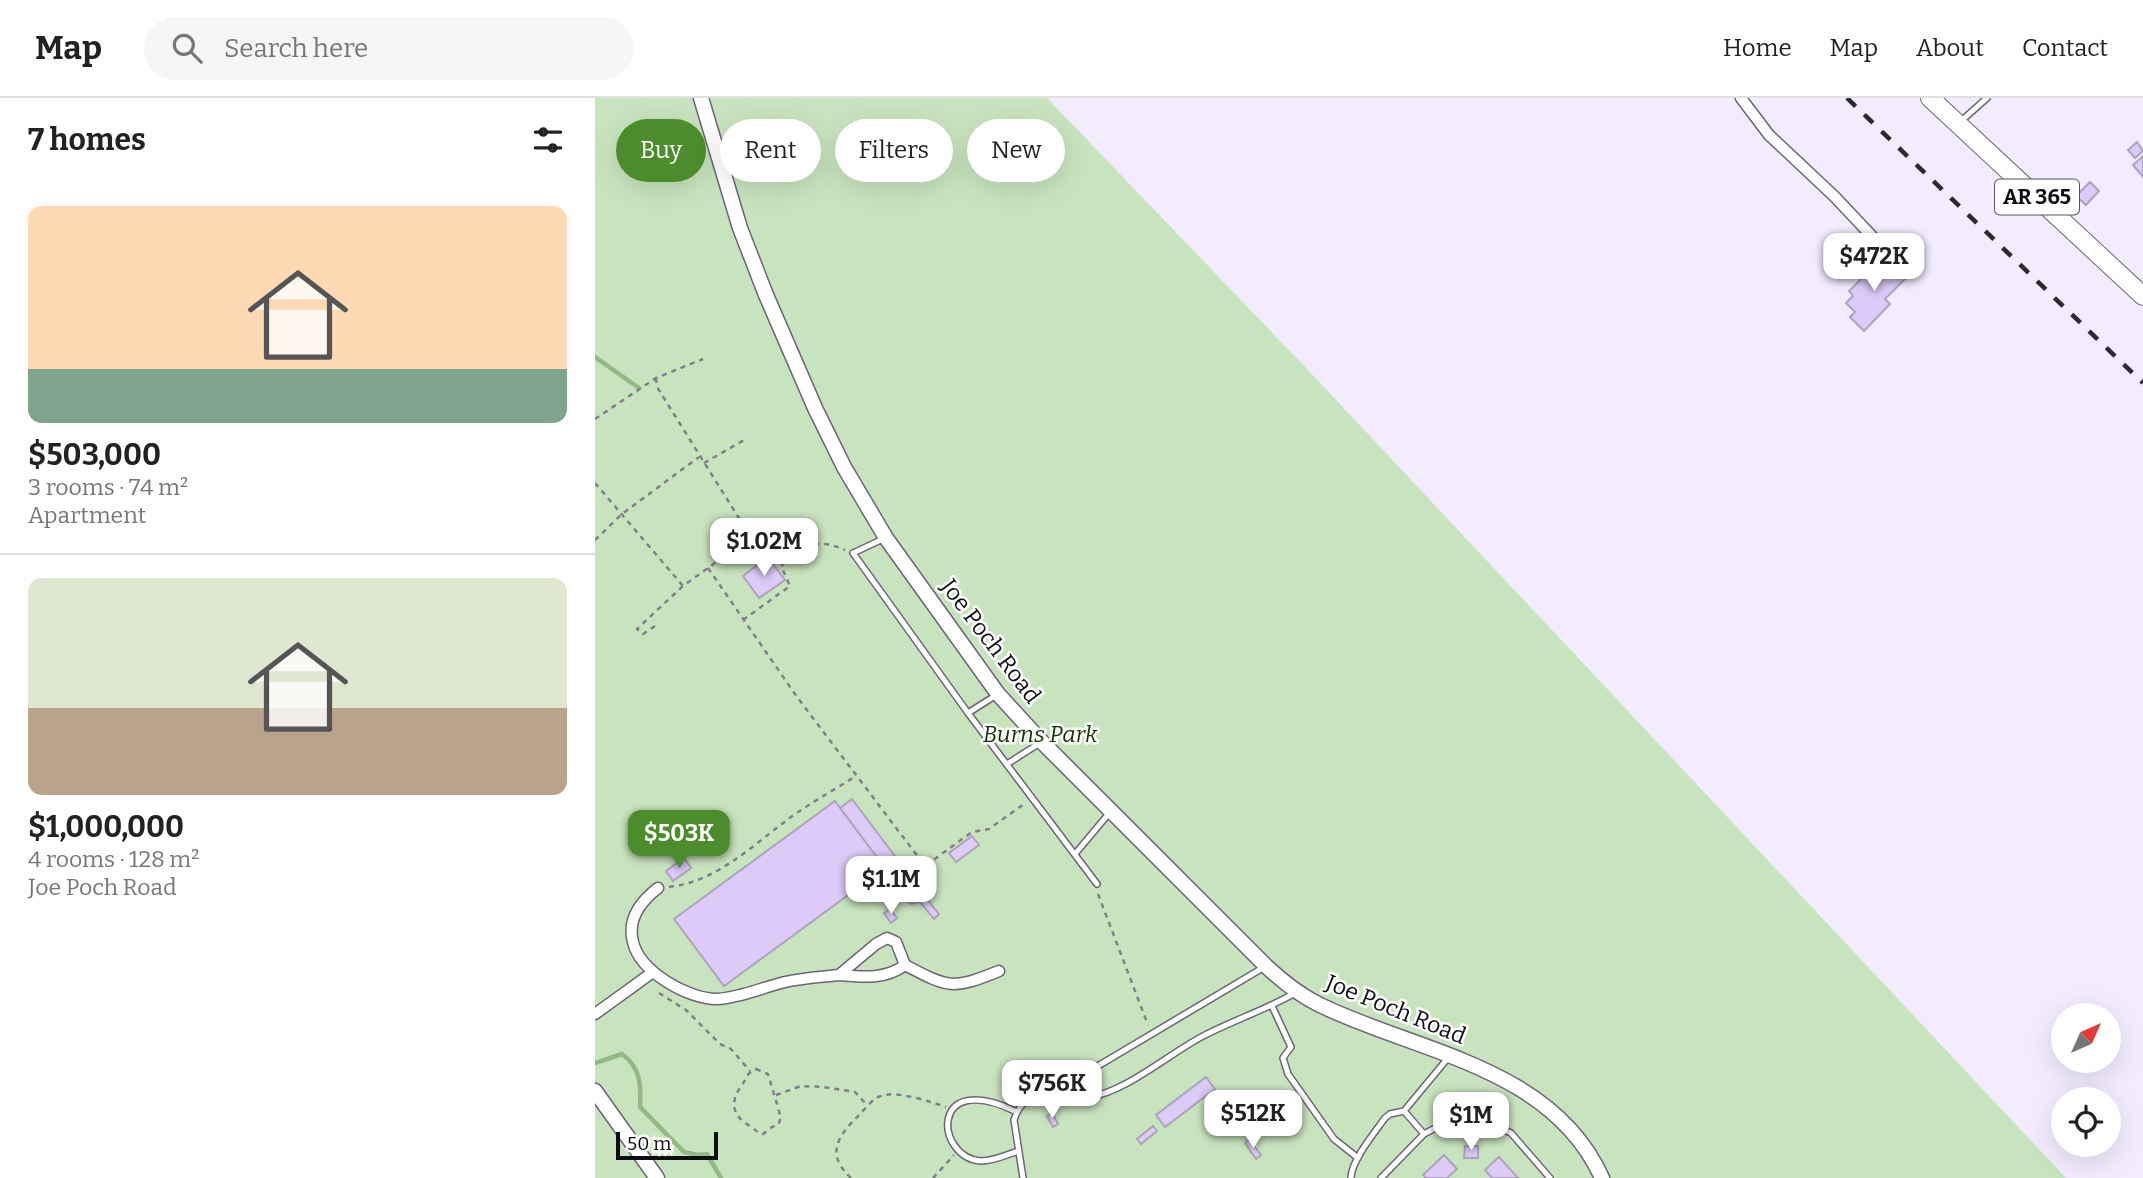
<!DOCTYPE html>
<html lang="en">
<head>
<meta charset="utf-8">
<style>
	body { margin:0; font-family:Bitter,serif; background:#f6f6f6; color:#222; height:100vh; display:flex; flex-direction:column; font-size:26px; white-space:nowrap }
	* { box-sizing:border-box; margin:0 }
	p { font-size:23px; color:#767676 }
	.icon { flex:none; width:38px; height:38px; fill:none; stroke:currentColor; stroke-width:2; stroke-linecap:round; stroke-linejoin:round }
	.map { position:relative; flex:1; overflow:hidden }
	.drawer { display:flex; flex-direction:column; background:#fff; width:595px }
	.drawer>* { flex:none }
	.guide { position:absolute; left:21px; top:21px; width:665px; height:63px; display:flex; gap:14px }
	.needle { width:46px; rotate:45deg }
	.tools { position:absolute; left:1456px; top:905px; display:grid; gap:14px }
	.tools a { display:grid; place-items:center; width:70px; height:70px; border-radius:50%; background:#fff; box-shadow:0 7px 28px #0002; font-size:35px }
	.scale { position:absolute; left:21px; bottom:18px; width:102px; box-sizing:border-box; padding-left:7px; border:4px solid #0f0c13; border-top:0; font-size:19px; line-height:24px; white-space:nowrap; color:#0f0c13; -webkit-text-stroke:5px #fff; paint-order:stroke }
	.price { position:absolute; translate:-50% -60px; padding:0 16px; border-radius:14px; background:#fff; color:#222; font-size:23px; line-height:46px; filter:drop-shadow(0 2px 4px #0008) }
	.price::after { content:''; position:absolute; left:50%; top:42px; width:21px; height:16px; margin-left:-10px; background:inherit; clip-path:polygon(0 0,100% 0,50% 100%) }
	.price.selected { background:#4c8c2d; color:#fff }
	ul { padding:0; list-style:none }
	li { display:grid; align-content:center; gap:14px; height:371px; padding:0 28px }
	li+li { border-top:2px solid #e0e0e0 }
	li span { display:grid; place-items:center; height:217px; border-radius:14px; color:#555 }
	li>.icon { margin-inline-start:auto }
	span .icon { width:126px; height:126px; fill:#fffc; stroke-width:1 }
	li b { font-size:30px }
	h2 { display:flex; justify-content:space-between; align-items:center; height:84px; padding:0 28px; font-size:30px }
	.tag { padding:0 24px; border-radius:32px; background:#fff; box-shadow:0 7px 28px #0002; font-size:24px; line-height:63px }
	.tag.selected { background:#4c8c2d; color:#fff }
	header { display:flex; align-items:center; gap:42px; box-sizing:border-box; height:98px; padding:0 35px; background:#fff; border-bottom:2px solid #e0e0e0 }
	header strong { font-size:33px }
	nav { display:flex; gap:38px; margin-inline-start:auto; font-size:24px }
	.search { width:490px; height:63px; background:#f6f6f6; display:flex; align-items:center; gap:18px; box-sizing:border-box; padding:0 24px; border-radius:38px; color:#767676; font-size:26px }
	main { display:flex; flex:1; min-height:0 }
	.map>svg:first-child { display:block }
</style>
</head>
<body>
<header>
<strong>Map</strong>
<div class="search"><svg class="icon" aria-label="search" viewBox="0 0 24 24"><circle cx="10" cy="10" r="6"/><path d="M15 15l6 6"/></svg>Search here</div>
<nav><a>Home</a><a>Map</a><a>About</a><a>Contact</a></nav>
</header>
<main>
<section class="drawer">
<h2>7 homes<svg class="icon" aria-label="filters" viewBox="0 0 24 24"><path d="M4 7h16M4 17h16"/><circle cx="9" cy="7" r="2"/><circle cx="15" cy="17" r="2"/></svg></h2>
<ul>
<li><span style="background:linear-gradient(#ffd9b3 75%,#7fa58c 0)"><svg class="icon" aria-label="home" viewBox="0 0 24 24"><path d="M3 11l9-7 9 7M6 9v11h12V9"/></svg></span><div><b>$503,000</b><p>3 rooms · 74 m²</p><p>Apartment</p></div></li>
<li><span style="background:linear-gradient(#dfe7d0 60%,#b9a48a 0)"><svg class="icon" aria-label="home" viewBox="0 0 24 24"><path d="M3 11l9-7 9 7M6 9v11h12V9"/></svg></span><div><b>$1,000,000</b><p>4 rooms · 128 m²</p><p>Joe Poch Road</p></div></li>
</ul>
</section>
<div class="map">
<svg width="1548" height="1080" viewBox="0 0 1548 1080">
	<rect width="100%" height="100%" fill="#f2ecfe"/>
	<!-- green -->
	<path fill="#c8e4be" d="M0,0H452L713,272L1471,1080H0Z"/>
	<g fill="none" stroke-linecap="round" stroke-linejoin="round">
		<!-- stream -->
		<path stroke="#92b883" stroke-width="4.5" d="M0,259L44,290
			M0,965L27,956C46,970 46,987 45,1009L89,1054L103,1057L112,1056L126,1080"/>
	</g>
	<!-- building -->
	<path fill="#ddcaf9" stroke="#aca4b9" stroke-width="2" d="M1542,44L1548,53L1540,60L1533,52Z
		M1548,58V79L1538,67Z
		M1495,84L1504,93L1491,107L1481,98Z
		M1288,159L1310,181L1290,201L1295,206L1269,233L1255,219L1260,214L1251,205L1258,198L1254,193Z
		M173,459L190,482L164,500L148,478Z
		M257,701L312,774L321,771L333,778L336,791L331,800L344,816L339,821L325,804L316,806L305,799L301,786L306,778L293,761L287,766L245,710Z
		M240,703L290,770L129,888L79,821Z
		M377,738L384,747L361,764L354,755Z
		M89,760L96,770L78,783L71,773Z
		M295,811L302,820L296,825L289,815Z
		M428,965L436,967L433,976L425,973Z
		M611,979L620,991L570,1029L561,1017Z
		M457,1015L463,1026L458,1029L452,1018Z
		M558,1028L562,1033L546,1046L542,1041Z
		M654,1042L666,1057L661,1061L650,1045Z
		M870,1048H883V1060H869Z
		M849,1057L862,1071L852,1080H831L828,1077Z
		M904,1059L923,1080H897L890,1072Z"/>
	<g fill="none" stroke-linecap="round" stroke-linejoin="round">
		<!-- service casing -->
		<g stroke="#6c6578" stroke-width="8">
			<path id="service" d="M1365,24L1392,0
				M288,441L258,455L373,615L502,786
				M373,615L403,596
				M412,666L445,645
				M480,756L516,713
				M677,908L696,949L688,960L693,976L739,1041L763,1060
				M481,981L484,991L494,999C532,994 577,953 612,936C642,921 672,911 700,895
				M422,1014C333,970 340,1060 386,1063C399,1063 411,1057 423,1053
				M829,1036L809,1013L853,960
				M428,1080L419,1022C427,995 456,986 481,981L671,868
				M756,1080C756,1063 780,1034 790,1020L795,1016L809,1013
				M786,1080L829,1036L861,1019L894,1025L916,1035L955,1080"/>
		</g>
		<!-- minor casing -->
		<g stroke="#6c6578" stroke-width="13">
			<path id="minor" d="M1146,0L1174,37L1240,99L1287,149
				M63,790C46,803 32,821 38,844C45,874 93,901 122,901C144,900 169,889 190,884C208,880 226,879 244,877
				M310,867C290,882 267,879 244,877L281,846L292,840L301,844L310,867C354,890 357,892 404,873
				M0,916L58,874"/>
		</g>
		<!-- tertiary casing -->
		<g stroke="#6c6578" stroke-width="17">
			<path id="tertiary" d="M106,0L145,130L171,197L220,310L249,369L291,440L403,596L447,644L671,868C687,883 703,896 723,906C820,954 957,968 1007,1080
				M0,993L62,1080"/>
		</g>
		<!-- primary casing -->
		<g stroke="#6c6578" stroke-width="20">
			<path id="primary" d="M1335,0L1548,198"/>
		</g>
		<!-- path -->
		<path stroke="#827e8a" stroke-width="2.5" stroke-dasharray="5 5" stroke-linecap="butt" d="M61,280L62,289L157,441
			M0,321L61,280L108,261
			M109,365L151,341
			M0,385L88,488
			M0,442L27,416L104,359
			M113,470L202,599L330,768L377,734L394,731L429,706
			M148,522L195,488L186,468C208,448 221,439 250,452
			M60,528L48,536L42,531L88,488L131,457L192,422
			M74,789C122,784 159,746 196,719C217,704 239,692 261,678
			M503,796L553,927
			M64,895L91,912L125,946L136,951L155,973
			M161,971L173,976L186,1020L183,1027L177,1029L168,1036C162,1035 160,1031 155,1028C136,1017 135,1003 147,987C152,980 152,974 161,971Z
			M181,997L206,988L228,989L260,994L273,1008
			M256,1080C229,1055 244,1037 265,1016C271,1010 278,1000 286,998C300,992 337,1004 351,1009
			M338,1080L359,1057"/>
		<!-- service -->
		<use href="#service" stroke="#fff" stroke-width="5"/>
		<!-- minor -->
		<use href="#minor" stroke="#fff" stroke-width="10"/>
		<!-- tertiary -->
		<use href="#tertiary" stroke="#fff" stroke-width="14"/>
		<!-- primary -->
		<use href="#primary" stroke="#fff" stroke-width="18"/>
		<!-- rail -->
		<path stroke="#2c2931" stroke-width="4.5" stroke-dasharray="12 12" stroke-linecap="butt" d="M1252,0L1548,285"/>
	</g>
	<g text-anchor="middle" stroke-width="5" stroke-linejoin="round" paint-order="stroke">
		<!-- shield labels -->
		<rect fill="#fff" stroke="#57555a" stroke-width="2" x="1400" y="81.5" width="84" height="35" rx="5"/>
		<g font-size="21" font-weight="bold" fill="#0f0c13">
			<text x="1442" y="106">AR 365</text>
		</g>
		<!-- street labels -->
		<g font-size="23" fill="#0f0c13" stroke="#fff">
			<text transform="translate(396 543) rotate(53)" y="8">Joe Poch Road</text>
			<text transform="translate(801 911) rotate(22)" y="8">Joe Poch Road</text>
		</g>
		<!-- park labels -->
		<g font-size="23" font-style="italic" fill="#123600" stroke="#fff">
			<text x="445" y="644">Burns Park</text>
		</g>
	</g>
</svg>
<div class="tools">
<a><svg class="needle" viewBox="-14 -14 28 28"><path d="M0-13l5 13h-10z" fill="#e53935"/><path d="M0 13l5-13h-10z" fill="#767676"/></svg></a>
<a><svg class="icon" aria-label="locate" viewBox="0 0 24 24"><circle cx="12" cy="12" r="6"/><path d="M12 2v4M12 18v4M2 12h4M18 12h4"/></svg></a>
</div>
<div class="scale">50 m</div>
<b class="price" style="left:1279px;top:195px">$472K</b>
<b class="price" style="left:169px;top:480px">$1.02M</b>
<b class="price selected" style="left:84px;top:772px">$503K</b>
<b class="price" style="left:296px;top:818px">$1.1M</b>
<b class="price" style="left:457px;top:1022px">$756K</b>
<b class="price" style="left:658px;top:1052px">$512K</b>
<b class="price" style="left:876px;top:1054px">$1M</b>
<div class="guide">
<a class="tag selected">Buy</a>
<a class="tag">Rent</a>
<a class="tag">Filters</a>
<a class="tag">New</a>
</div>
</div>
</main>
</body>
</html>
